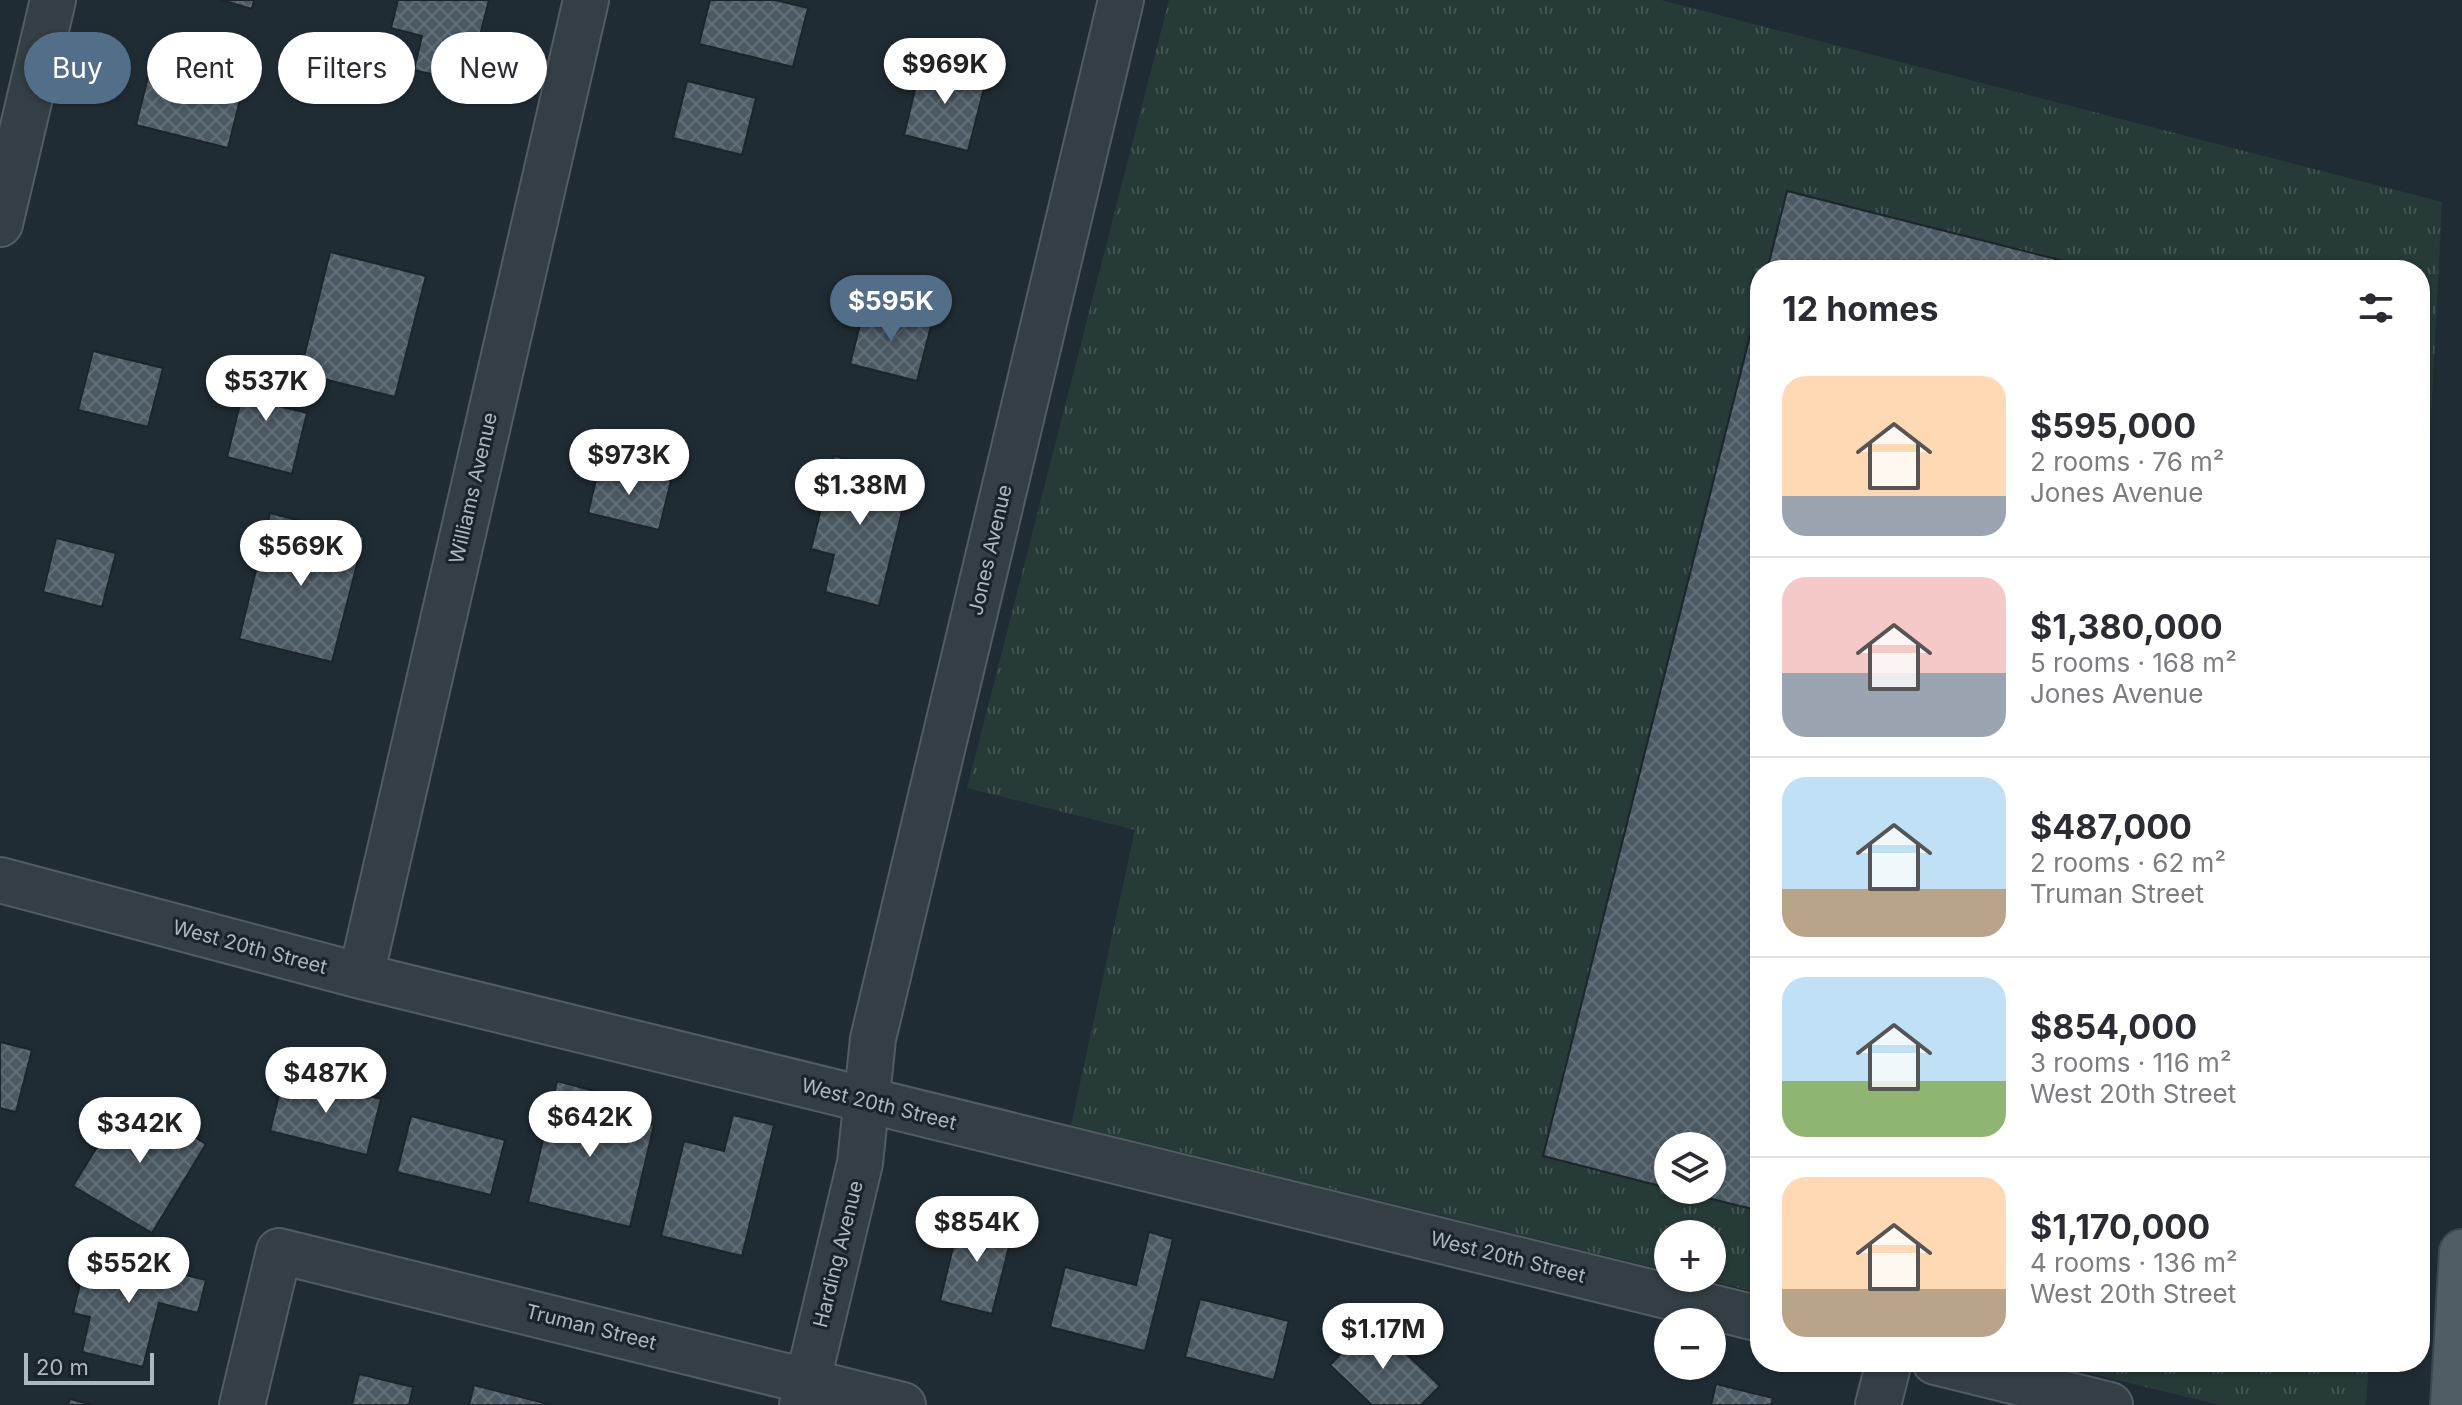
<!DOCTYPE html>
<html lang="en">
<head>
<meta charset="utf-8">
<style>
	body { margin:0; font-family:Inter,sans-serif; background:#f7f7f7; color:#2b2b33; height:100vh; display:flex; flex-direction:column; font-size:30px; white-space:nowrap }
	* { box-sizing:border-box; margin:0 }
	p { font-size:26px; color:#7c7c81 }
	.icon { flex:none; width:44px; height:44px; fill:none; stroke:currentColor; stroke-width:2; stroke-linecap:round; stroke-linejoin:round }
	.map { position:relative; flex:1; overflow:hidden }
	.panel { position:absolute; left:1750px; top:260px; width:680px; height:1112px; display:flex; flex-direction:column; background:#fff; border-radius:32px; box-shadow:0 2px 6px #0004 }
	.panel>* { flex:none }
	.hud { position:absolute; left:24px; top:32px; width:760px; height:72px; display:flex; gap:16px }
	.buttons { position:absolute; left:1654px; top:1132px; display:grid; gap:16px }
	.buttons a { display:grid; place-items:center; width:72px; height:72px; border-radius:50%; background:#fff; box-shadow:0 2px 6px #0004; font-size:40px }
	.scale { position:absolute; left:24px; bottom:20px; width:130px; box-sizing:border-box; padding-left:8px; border:4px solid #adb9c2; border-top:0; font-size:22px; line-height:28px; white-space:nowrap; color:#adb9c2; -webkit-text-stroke:6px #192329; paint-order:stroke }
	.price { position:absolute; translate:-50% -68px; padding:0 18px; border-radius:28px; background:#fff; color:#222; font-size:26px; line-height:52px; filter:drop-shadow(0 2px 4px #0008) }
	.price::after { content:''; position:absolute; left:50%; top:48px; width:24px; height:18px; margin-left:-12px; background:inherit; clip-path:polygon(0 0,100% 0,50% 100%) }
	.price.on { background:#536e88; color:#fff }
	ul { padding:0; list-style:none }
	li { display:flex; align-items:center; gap:24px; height:200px; padding:0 32px }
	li+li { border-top:2px solid #e1e1e2 }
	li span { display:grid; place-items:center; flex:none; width:224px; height:160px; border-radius:24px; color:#555 }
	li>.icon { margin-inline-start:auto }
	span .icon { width:96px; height:96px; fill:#fffc; stroke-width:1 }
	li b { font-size:34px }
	h2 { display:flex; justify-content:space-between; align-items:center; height:96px; padding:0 32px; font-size:34px }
	.tag { padding:0 28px; border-radius:36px; background:#fff; box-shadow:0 2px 6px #0004; font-size:28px; line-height:72px }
	.tag.on { background:#536e88; color:#fff }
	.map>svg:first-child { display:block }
</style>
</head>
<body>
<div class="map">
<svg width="2462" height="1405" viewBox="0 0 2462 1405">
	<defs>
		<pattern id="grass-tufts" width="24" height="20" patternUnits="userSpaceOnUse" patternTransform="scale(2)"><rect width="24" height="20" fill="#263a37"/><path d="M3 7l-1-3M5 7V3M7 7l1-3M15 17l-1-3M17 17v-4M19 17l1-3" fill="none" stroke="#435452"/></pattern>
		<pattern id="building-cross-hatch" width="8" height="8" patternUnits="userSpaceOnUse" patternTransform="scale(2)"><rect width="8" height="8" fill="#4b5963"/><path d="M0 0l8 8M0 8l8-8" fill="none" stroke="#626f78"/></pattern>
	</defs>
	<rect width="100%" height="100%" fill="#202c34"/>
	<!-- grass -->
	<path fill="url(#grass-tufts)" fill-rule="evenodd" d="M1169,0H1661L2442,202L2420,635V270H1760V1293L1699,1278H1712V1234H1668V1271L1071,1125L1135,830L967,788ZM1668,1146H1712V1190H1668Z
		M2043,1362H2369L2366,1405H2220Z"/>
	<!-- building -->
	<path fill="url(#building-cross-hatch)" stroke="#1b252b" stroke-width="2" d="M221,0H254L252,9Z
		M398,0H489L468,83L414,70L422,36L391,28Z
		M710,0H775L808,8L793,67L699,44Z
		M153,57L245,80L228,148L136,125Z
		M922,61L987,77L968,151L904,135Z
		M687,81L756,98L742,155L673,138Z
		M1787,191L2099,270H1767Z
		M330,252L426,276L395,397L300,373Z
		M1760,296V1211L1676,1190H1712V1146H1668V1188L1543,1156Z
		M865,305L932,322L917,381L850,364Z
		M93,351L163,368L148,427L78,410Z
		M250,363L288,372L279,406L307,413L292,474L227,457Z
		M834,456L911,475L879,606L825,592L834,555L811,549Z
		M600,463L671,481L659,530L588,513Z
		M270,513L364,537L332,662L239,639Z
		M56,538L116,553L102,607L43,592Z
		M0,1042L32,1050L16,1112L0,1108Z
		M284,1075L381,1099L367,1155L270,1131Z
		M557,1081L595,1091L590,1110L654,1125L630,1227L528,1202Z
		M128,1097L206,1144L152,1233L73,1186Z
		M733,1115L774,1125L742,1256L661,1236L684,1141L724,1151Z
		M411,1116L505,1140L491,1195L397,1172Z
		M961,1214L1014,1227L992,1314L940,1301Z
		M1149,1232L1173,1239L1145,1351L1050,1327L1065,1267L1136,1285Z
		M88,1251L206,1280L198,1313L159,1303L143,1367L82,1352L90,1317L73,1313Z
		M1200,1299L1289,1321L1274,1380L1185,1357Z
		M1372,1321L1440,1386L1421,1405H1372L1330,1365Z
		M359,1374L413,1387L409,1405H352Z
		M1716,1384L1773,1398L1771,1405H1711Z
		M474,1385L552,1405H469Z
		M70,1399L93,1405H68Z"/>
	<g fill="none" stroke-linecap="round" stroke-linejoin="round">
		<!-- minor casing -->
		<g stroke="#515c63" stroke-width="48">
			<path id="minor" d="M0,224L53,0
				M0,880L361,976L1760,1319
				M361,976L586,0
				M1935,1362L2110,1405
				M242,1405L279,1251L903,1405
				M802,1405L860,1163L873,1039L1121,0
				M1878,1405L1889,1362"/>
		</g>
		<!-- major casing -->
		<g stroke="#3d474e" stroke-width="48">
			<path id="major" d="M2453,1405L2462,1252"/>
		</g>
		<!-- minor -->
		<use href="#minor" stroke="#333e45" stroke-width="44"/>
		<!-- major -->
		<use href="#major" stroke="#515d65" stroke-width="44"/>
	</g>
	<g text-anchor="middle" stroke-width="6" stroke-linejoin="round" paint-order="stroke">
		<!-- street labels -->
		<g font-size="20" fill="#adb9c2" stroke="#192329">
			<text transform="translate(473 488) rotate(-77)" y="7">Williams Avenue</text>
			<text transform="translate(990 550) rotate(-77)" y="7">Jones Avenue</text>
			<text transform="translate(250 947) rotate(15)" y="7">West 20th Street</text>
			<text transform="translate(879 1104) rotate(14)" y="7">West 20th Street</text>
			<text transform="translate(838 1254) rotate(-76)" y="7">Harding Avenue</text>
			<text transform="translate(1508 1257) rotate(14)" y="7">West 20th Street</text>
			<text transform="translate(591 1327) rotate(14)" y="7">Truman Street</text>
		</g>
	</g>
</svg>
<div class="buttons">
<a><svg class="icon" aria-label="layers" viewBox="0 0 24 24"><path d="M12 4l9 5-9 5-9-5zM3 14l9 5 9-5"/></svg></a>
<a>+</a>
<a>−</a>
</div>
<div class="scale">20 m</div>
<b class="price" style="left:945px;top:106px">$969K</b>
<b class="price on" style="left:891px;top:343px">$595K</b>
<b class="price" style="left:266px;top:423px">$537K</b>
<b class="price" style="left:629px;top:497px">$973K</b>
<b class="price" style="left:860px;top:527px">$1.38M</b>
<b class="price" style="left:301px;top:588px">$569K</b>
<b class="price" style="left:326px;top:1115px">$487K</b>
<b class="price" style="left:590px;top:1159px">$642K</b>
<b class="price" style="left:140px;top:1165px">$342K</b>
<b class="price" style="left:977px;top:1264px">$854K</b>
<b class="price" style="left:129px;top:1305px">$552K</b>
<b class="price" style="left:1383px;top:1371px">$1.17M</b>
<div class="hud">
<a class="tag on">Buy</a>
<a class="tag">Rent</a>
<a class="tag">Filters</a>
<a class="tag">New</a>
</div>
<section class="panel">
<h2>12 homes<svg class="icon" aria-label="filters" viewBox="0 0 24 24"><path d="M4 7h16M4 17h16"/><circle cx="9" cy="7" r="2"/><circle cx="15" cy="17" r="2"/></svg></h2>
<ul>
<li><span style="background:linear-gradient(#ffd9b3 75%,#9aa5b1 0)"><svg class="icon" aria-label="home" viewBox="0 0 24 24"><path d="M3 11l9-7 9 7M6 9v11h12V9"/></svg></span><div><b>$595,000</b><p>2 rooms · 76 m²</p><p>Jones Avenue</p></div></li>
<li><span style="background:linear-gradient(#f6c9c9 60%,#9aa5b1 0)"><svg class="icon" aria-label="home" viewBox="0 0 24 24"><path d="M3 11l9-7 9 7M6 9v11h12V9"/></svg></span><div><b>$1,380,000</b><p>5 rooms · 168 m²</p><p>Jones Avenue</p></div></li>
<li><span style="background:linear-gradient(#bfe0f5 70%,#b9a48a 0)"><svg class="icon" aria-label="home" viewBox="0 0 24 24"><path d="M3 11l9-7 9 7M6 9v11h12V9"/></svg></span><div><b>$487,000</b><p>2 rooms · 62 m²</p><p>Truman Street</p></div></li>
<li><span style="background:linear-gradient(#bfe0f5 65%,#8fb573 0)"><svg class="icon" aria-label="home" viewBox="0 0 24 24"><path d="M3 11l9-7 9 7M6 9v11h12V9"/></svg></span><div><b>$854,000</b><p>3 rooms · 116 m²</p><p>West 20th Street</p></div></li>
<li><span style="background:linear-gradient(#ffd9b3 70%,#b9a48a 0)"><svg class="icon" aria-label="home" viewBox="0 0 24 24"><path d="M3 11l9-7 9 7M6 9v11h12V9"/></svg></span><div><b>$1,170,000</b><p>4 rooms · 136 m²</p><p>West 20th Street</p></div></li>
</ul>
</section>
</div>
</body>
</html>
